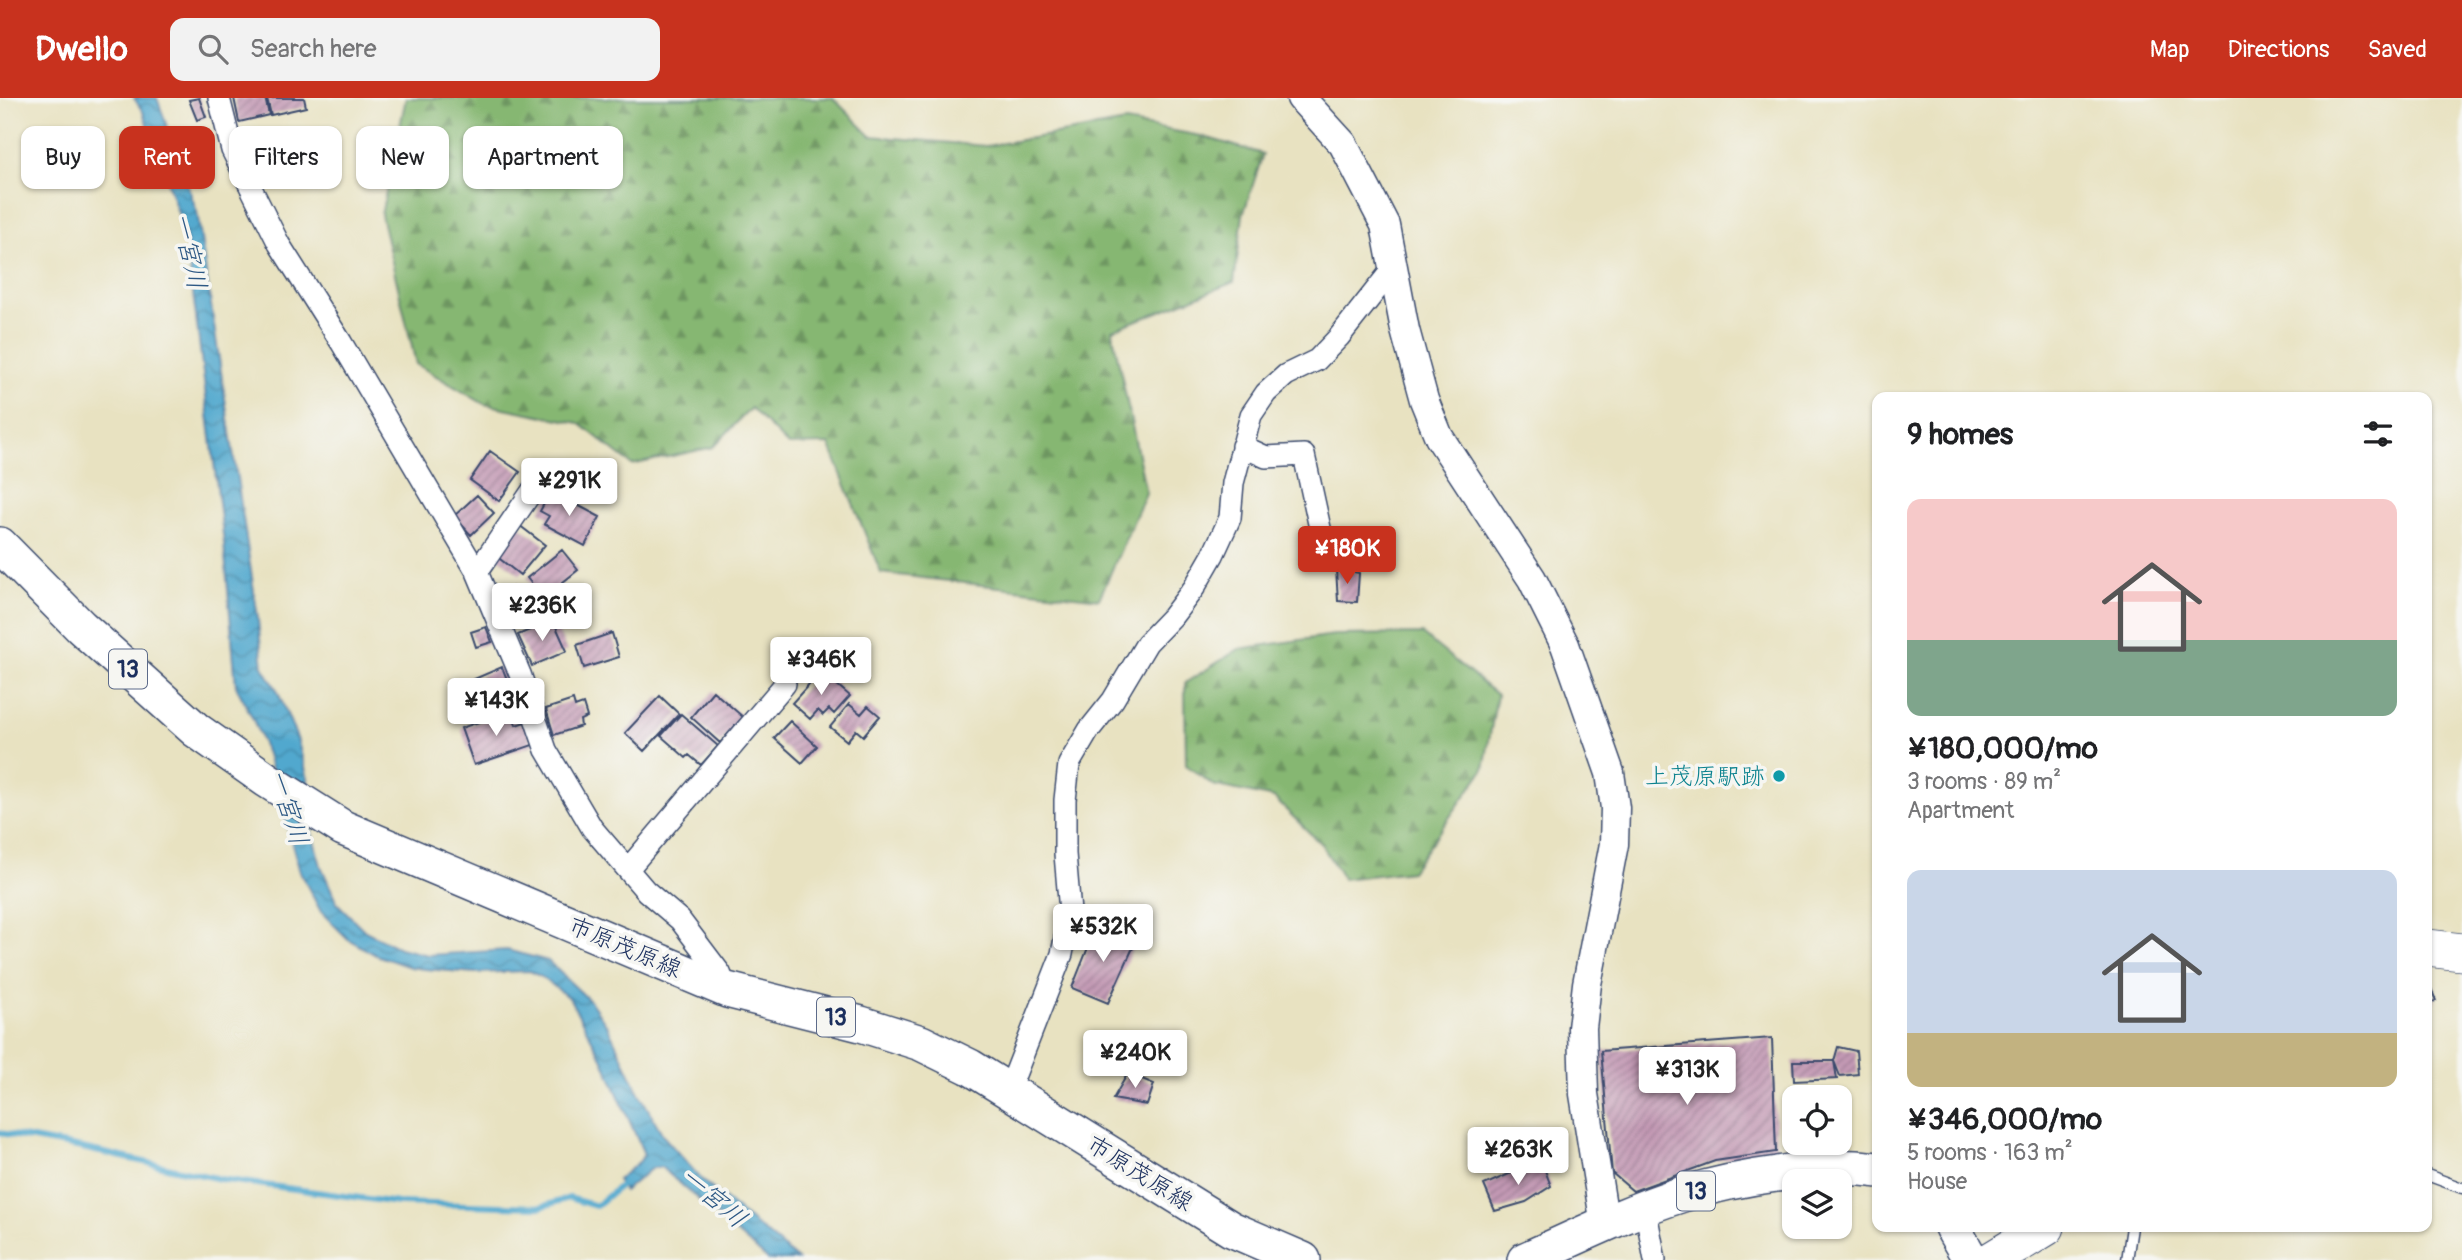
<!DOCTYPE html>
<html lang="en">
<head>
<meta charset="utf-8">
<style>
	body { margin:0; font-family:Pangolin,"Klee One",sans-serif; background:#f2f2f2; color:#202124; height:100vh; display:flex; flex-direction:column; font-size:26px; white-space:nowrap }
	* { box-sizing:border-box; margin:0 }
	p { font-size:23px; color:#757577 }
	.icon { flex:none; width:38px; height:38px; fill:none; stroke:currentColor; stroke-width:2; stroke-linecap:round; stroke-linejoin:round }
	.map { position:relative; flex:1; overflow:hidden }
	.side { position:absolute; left:1872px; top:294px; width:560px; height:840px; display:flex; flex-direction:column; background:#fff; border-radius:14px; box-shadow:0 2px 5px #0004 }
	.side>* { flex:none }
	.guide { position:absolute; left:21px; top:28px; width:665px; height:63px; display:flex; gap:14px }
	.tools { position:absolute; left:1782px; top:987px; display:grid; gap:14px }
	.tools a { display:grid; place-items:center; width:70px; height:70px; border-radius:14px; background:#fff; box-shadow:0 2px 5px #0004; font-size:35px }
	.price { position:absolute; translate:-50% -60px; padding:0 16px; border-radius:7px; background:#fff; color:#222; font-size:23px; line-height:46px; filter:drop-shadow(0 2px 4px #0008) }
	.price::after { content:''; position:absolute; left:50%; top:42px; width:21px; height:16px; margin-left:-10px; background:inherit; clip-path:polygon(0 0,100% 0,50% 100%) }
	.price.selected { background:#c8321e; color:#fff }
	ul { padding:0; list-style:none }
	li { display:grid; align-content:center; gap:14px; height:371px; padding:0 35px }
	li span { display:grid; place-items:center; height:217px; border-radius:14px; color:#555 }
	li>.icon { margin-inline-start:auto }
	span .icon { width:126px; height:126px; fill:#fffc; stroke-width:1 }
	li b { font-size:30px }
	h2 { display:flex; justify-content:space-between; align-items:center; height:84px; padding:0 35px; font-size:30px }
	.chip { padding:0 24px; border-radius:14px; background:#fff; box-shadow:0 2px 5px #0004; font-size:24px; line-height:63px }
	.chip.selected { background:#c8321e; color:#fff }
	header { display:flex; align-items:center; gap:42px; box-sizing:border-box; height:98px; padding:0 35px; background:#c8321e; color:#fff }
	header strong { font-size:33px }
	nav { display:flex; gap:38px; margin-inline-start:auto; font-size:24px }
	.search { width:490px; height:63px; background:#f2f2f2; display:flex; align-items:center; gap:18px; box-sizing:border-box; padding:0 24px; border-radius:14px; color:#757577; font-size:26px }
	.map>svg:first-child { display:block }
</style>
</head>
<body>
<header>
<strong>Dwello</strong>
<div class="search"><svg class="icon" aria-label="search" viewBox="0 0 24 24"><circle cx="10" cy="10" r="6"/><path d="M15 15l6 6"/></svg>Search here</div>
<nav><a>Map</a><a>Directions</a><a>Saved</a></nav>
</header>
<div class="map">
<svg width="2462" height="1162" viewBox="0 0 2462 1162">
	<defs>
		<pattern id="forest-firs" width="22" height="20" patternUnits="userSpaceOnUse" patternTransform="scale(1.75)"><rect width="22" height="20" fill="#86b772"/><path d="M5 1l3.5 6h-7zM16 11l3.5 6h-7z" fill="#6d9561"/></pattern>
		<pattern id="water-waves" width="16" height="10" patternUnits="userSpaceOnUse" patternTransform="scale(1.75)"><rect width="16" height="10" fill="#51a8ce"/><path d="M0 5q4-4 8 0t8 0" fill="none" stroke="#4289aa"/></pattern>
		<pattern id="building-hatch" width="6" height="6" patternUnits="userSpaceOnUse" patternTransform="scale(1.75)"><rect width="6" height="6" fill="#c399b4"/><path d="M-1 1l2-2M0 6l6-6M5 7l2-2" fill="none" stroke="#9e7d96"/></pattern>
	</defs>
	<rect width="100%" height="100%" fill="#f6f6f2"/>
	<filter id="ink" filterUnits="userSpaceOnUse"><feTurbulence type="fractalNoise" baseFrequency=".0143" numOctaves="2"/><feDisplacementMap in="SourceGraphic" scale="14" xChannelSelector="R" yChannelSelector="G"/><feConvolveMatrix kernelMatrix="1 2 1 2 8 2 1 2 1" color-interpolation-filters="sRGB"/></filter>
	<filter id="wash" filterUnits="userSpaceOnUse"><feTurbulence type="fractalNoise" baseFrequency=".00686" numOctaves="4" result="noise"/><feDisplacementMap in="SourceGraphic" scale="28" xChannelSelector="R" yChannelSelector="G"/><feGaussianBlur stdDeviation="1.57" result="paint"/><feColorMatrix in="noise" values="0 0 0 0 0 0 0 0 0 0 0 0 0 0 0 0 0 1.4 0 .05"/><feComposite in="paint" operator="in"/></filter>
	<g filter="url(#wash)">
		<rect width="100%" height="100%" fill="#e8e2c1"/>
		<!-- forest -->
		<path fill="url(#forest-firs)" stroke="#507368" stroke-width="2" d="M406,0H833L871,38L986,48L1126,24L1201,38L1263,56L1243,117L1234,184L1112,232L1146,395L1099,501L881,475L829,346L788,347L751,310L713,349L632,367L579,325L484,306L416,266L381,117Z
			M1422,536L1497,597L1484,671L1411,773L1343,781L1322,747L1274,700L1213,687L1186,667L1185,585L1239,551L1334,537Z"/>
		<!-- water -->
		<path fill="url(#water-waves)" stroke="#366c96" stroke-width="2" d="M134,0H157L197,114L257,513L263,569L277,592L297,640L308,681L310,728L321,768L337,805L365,833L399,850L428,857L507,852L548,863L591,904L608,929L639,995L664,1039L702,1082L798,1162H768L661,1069L652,1070L624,1093L617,1082L640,1063L644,1056L603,962L570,901L545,881L530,873L476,875L424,871L410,869L376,857L348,841L321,814L300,774L267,656L253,621L236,588L224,445L186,138L143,14Z"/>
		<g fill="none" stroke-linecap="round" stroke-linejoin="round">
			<!-- stream -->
			<path stroke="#51a8ce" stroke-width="6" d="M0,1035L82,1050L220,1081L398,1105L541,1109L569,1100L596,1108L627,1082"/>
		</g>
		<g id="blocks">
			<!-- building -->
			<path fill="url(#building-hatch)" d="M199,0L206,19L197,22L189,2Z
				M234,0H265L269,17L239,24Z
				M267,0H304L306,9L271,17Z
				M311,34L321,55L293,68L283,47Z
				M490,353L520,374L499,403L470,382Z
				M551,393L600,419L585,448L544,426L549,418L540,413Z
				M477,397L494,415L471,437L454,418Z
				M519,427L545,447L520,477L495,457Z
				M562,452L578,472L543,500L527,480Z
				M1336,471L1359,475L1357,504L1338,503Z
				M512,489L522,500L508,514L497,503Z
				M553,522L567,553L532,568L518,537Z
				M486,529L492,544L476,549L471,534Z
				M612,535L619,559L584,570L577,547Z
				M502,569L514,599L484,612L472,582Z
				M821,573L850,598L834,616L829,611L823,617L818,612L810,621L792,605Z
				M713,593L743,619L720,645L691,619Z
				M660,598L679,616L644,653L625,635Z
				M573,602L575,609L583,606L587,619L580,622L581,628L554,637L546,611Z
				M849,606L861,616L868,608L880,618L863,638L856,632L847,643L830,629Z
				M511,613L516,627L525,624L533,647L474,667L461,630Z
				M681,616L718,648L701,667L689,657L686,660L661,638Z
				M790,623L817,648L802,665L774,640Z
				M1097,827L1136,843L1108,905L1072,890Z
				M2427,880L2436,903L2427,906Z
				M1772,940L1776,1054L1715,1063L1633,1093L1612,1075L1601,953Z
				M1838,949L1856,953L1858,976L1840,978L1834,963L1837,981L1794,983L1793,963H1834Z
				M1128,975L1154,986L1147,1007L1113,1001Z
				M1786,1026H1794V1045H1825V1050L1788,1052Z
				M1541,1062L1551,1088L1526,1104L1495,1113L1484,1087Z"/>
		</g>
	</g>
	<g filter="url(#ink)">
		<use href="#blocks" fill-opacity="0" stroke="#3a4a6d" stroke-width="2"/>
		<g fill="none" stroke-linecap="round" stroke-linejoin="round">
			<!-- service casing -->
			<g stroke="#3a4a6d" stroke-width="13">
				<path id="service" d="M2427,1077L2462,1090
					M2127,1162L2132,1129"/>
			</g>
			<!-- minor casing -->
			<g stroke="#3a4a6d" stroke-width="24">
				<path id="minor" d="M219,0L232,52L279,146L341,244L477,474L520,576L546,652L592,730L646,793L680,822L720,875L727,892
					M1242,348L1266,359L1304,357L1325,453
					M477,474L541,380
					M628,771L785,586
					M1009,992L1062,856L1070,814L1065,756V702L1069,666L1089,632L1113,602L1147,545L1172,519L1194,490L1213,457L1230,420L1233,385L1251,317L1266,295L1286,277L1317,262L1339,239L1395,168
					M1645,1109L1655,1162"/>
			</g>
			<!-- tertiary casing -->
			<g stroke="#3a4a6d" stroke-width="31">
				<path id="tertiary" d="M1301,0L1343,46L1385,127L1405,232L1424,302L1439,339L1532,481L1565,547L1610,675L1615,710L1614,746L1587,886L1582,930L1584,996L1605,1127"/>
			</g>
			<!-- primary casing -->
			<g stroke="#3a4a6d" stroke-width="38">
				<path id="primary" d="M0,447L81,529L196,632L267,682L343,730L727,892L861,926L921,945L970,969L1231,1131L1303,1162
					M1952,1129L1971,1162
					M1525,1162C1577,1139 1629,1113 1683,1096C1713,1087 1746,1080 1777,1076C1811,1070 1844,1067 1878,1072"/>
			</g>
			<!-- trunk casing -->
			<g stroke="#3a4a6d" stroke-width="39">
				<path id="trunk" d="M2427,850L2462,854
					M1992,1162L2046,1129"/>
			</g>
			<!-- service -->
			<use href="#service" stroke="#fff" stroke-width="10"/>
			<!-- minor -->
			<use href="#minor" stroke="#fff" stroke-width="21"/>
			<!-- tertiary -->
			<use href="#tertiary" stroke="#fff" stroke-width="28"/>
			<!-- primary -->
			<use href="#primary" stroke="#fff" stroke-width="35"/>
			<!-- trunk -->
			<use href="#trunk" stroke="#fff" stroke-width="37"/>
		</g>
	</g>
	<!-- markers -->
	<circle fill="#0f9aa8" stroke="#f6f6f2" stroke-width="2.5" cx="1779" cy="678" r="7"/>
	<g text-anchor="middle" stroke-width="7" stroke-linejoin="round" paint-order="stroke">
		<!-- shield labels -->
		<g fill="#f6f6f2" stroke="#5d6b8a" stroke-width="2">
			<rect x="109" y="551.5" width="38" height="39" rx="5"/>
			<rect x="817" y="899.5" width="38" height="39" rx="5"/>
			<rect x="1677" y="1073.5" width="38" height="39" rx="5"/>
		</g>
		<g font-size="23" font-weight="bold" fill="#1b2f5e">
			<text x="128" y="579">13</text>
			<text x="836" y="927">13</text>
			<text x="1696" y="1101">13</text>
		</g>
		<!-- culture labels -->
		<g font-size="24" fill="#0d838f" stroke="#f6f6f2" text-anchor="end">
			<text x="1765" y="686">上茂原駅跡</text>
		</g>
		<!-- street labels -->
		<g font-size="24" fill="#1b2f5e" stroke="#f6f6f2">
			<text transform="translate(625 849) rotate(23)" y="8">市原茂原線</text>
			<text transform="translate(1140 1075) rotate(32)" y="8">市原茂原線</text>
		</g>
		<!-- water labels -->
		<g font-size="26" font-style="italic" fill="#2e5985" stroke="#f6f6f2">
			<text transform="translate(190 153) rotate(78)" y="9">一宮川</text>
			<text transform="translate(289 709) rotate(73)" y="9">一宮川</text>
			<text transform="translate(714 1099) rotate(41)" y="9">一宮川</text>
		</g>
	</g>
</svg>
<div class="tools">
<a><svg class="icon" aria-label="locate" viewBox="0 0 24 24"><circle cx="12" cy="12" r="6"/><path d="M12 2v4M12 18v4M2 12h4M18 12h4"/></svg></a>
<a><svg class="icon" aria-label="layers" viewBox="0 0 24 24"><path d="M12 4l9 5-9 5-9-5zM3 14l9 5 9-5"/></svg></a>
</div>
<b class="price" style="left:569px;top:420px">¥291K</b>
<b class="price selected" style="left:1347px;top:488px">¥180K</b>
<b class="price" style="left:542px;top:545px">¥236K</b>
<b class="price" style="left:821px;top:599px">¥346K</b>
<b class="price" style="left:496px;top:640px">¥143K</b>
<b class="price" style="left:1103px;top:866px">¥532K</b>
<b class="price" style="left:1135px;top:992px">¥240K</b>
<b class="price" style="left:1687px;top:1009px">¥313K</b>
<b class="price" style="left:1518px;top:1089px">¥263K</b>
<div class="guide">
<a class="chip">Buy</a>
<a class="chip selected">Rent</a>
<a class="chip">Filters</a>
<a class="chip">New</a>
<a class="chip">Apartment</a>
</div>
<section class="side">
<h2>9 homes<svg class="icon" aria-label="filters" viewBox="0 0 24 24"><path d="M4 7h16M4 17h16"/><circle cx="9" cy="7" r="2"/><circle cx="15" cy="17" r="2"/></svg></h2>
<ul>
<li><span style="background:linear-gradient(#f6c9c9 65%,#7fa58c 0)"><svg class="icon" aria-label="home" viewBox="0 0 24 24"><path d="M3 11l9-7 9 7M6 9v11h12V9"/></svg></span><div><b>¥180,000/mo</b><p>3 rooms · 89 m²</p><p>Apartment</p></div></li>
<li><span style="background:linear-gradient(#c9d6e8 75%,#c2b280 0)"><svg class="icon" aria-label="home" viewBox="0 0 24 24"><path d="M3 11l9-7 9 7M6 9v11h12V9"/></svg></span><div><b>¥346,000/mo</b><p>5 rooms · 163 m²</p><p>House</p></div></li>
</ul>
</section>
</div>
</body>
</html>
